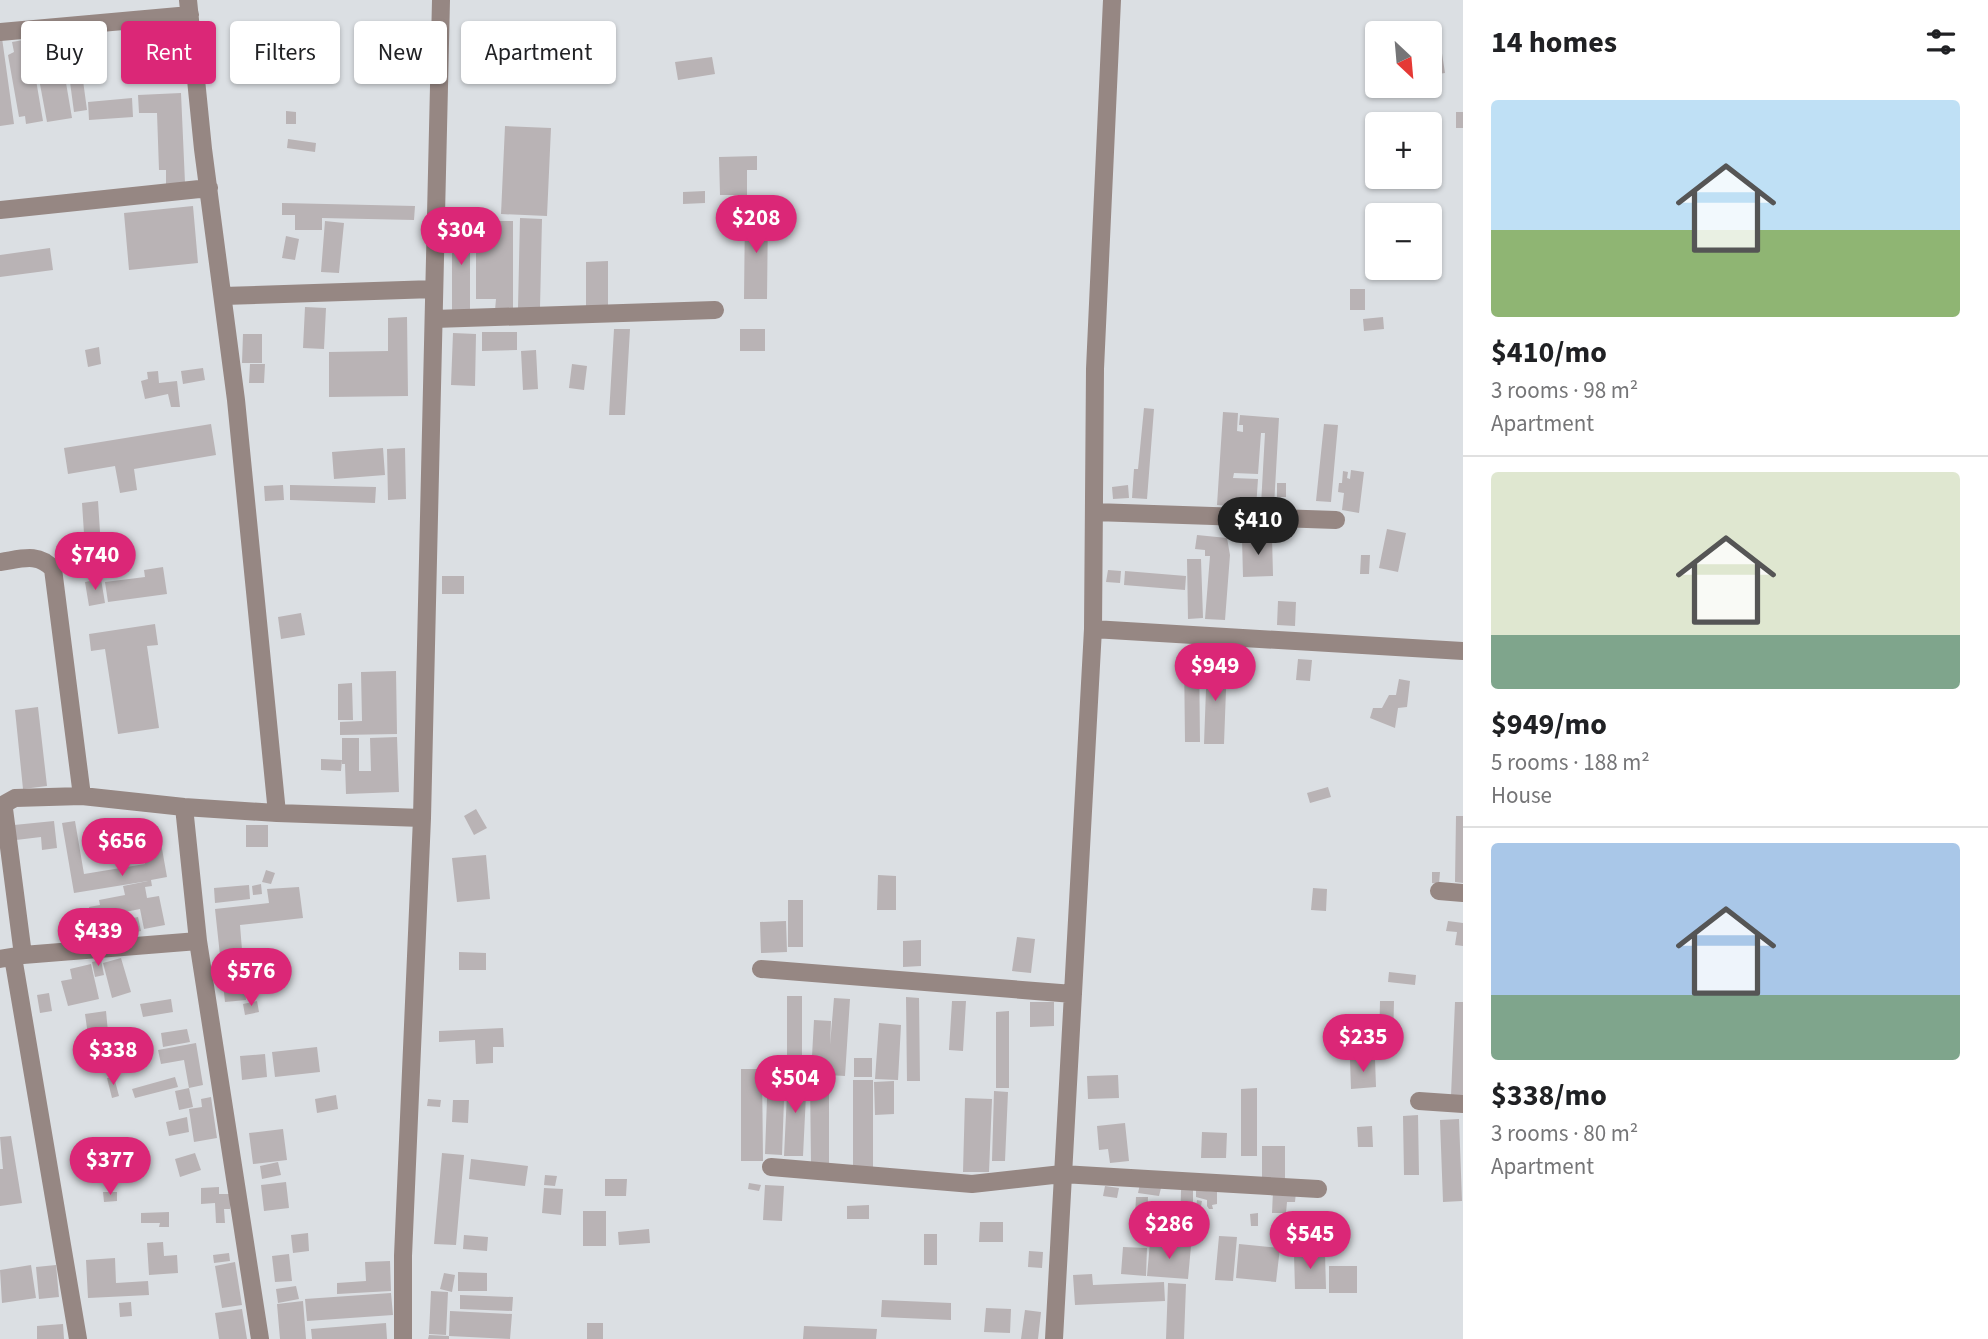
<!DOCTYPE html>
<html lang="en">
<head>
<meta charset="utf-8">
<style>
	body { margin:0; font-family:"Source Sans 3",sans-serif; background:#f2f2f2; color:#202124; height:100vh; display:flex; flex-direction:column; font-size:26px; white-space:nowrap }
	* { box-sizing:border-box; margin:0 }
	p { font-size:23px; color:#757577 }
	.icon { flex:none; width:38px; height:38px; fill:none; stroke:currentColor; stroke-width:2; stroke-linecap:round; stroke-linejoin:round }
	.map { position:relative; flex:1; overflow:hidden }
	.details { display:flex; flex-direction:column; background:#fff; width:525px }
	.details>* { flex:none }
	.guide { position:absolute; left:21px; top:21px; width:665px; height:63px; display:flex; gap:14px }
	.needle { width:46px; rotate:154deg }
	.fabs { position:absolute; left:1365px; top:21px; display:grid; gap:14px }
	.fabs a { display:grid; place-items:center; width:77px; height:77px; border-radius:7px; background:#fff; box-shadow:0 2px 5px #0004; font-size:35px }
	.price { position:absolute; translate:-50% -60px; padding:0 16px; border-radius:24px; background:#db2777; color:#fff; font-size:23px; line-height:46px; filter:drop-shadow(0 2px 4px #0008) }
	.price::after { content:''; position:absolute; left:50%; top:42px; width:21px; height:16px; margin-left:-10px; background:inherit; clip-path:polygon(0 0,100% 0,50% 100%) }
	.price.current { background:#222; color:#fff }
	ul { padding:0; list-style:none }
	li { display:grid; align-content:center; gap:14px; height:371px; padding:0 28px }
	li+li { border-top:2px solid #e0e0e0 }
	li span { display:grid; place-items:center; height:217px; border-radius:7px; color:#555 }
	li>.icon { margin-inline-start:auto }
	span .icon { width:126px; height:126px; fill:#fffc; stroke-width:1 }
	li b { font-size:30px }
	h2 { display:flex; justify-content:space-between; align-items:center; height:84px; padding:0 28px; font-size:30px }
	.pill { padding:0 24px; border-radius:7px; background:#fff; box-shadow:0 2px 5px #0004; font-size:24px; line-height:63px }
	.pill.current { background:#db2777; color:#fff }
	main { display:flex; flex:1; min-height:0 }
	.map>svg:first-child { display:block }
</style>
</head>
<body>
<main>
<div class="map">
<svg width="1463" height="1339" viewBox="0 0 1463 1339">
	<rect width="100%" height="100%" fill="#dbdfe3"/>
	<!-- building -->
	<path fill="#b9b3b5" d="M58,36L72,118L47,122L32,41Z
		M77,36L87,110L74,112L64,37Z
		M0,38H2L14,124L0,126Z
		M29,39L43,121L26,124L25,116L19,117L8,55L14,52L12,42Z
		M1441,47L1445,73L1430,75V48Z
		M712,57L715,74L678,80L675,62Z
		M415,58L416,75L370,79L369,63Z
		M181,93L185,183L166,184V170H159L157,113H139L138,95Z
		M132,98L133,117L89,120L88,102Z
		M286,111L296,112V124H286Z
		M1456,112H1463V128H1456Z
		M505,126L551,128L547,216L501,214Z
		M288,139L316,143L315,152L287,148Z
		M757,156V170H747V195H720L719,157Z
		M705,191V203L683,204V192Z
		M282,203L415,206L414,220L322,218V230H295V215H282Z
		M193,206L198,263L129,270L124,213Z
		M768,210L767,299H744L745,211Z
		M520,218L542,219L540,308H518Z
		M325,221L344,223L339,273L321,272Z
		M476,221H513V310H495L496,299H476Z
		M470,222V311H452V223Z
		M286,236L299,239L295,260L282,258Z
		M50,248L53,270L0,277V255Z
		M608,261V307H586V262Z
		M1350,289H1365V310H1350Z
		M305,307L326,308L324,349L303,348Z
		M407,317L408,396L329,397V352L388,351V318Z
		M1383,317L1384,329L1364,331L1363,319Z
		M614,329H630L625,415H609Z
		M740,329H765V351H740Z
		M482,332H517V350L482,351Z
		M453,333L476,334L475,386L451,385Z
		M243,334H262V363H242Z
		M99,347L101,364L88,367L85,350Z
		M536,350L538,389L523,390L521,351Z
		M250,364H265L264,383H249Z
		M572,364L587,366L584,390L569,388Z
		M203,368L205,380L183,384L181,371Z
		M158,371L159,383L177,381L180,407H171L168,394L145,399L141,381L148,379L147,372Z
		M1144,408L1154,409L1147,499L1132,498L1134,469H1138Z
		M1223,412L1238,413L1237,431L1243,432V425H1239L1240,415L1279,418L1274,506L1261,505L1265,433H1261L1258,474L1234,473L1233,478L1258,479L1256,508L1217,505Z
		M211,424L216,455L134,469L137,490L120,493L115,466L68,474L64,448Z
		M1324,424L1338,425L1331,502L1316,501Z
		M383,448L385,475L334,479L332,452Z
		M405,448L406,499L388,500L387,449Z
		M1351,470L1364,472L1359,513L1342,510L1344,493L1338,492L1339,483H1342L1343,471L1348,472L1347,478L1350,479Z
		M1277,483H1286V497H1277Z
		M283,485L284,500L265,501L264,486Z
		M290,485L376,487L375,503L290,500Z
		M1128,485L1129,498L1113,499L1112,487Z
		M98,501L102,563L86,564L82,503Z
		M1387,529L1406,533L1398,572L1379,568Z
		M1197,535L1227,538L1230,555L1225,620L1205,619L1210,556H1205V550L1195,549Z
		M1272,537L1273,576L1243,577L1242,538Z
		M1361,555H1370L1369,574H1360Z
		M1187,559H1201L1203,618L1188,619Z
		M163,567L167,594L108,602L105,582L145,577L144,570Z
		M1108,570L1121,571L1120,583L1106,582Z
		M1125,571L1186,576L1185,590L1124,585Z
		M442,576H464V594H442Z
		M101,579L105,603L89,606L85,582Z
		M1278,601L1296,602L1295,626L1277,625Z
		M301,613L305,635L281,639L278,617Z
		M155,624L158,645L147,646L159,728L118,734L105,649L91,651L89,634Z
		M1184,654H1199L1200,742H1185Z
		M1298,659L1312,660L1310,681L1296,680Z
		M1207,662H1227L1224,744H1204Z
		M396,671L397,734L340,735V722L362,721L361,672Z
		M1399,679L1410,681L1407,707L1398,708L1395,728L1370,718L1373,708H1382L1389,695H1396Z
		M352,683L353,720H338V684Z
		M38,707L47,786L23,789L15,710Z
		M397,737L399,792L346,794L345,764H342V738H359V771H371L370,738Z
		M321,759L342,760L341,771L321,770Z
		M1328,787L1331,797L1310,803L1307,793Z
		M476,809L487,828L474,835L464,816Z
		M1456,816H1463V883L1455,882Z
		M54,821L57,848L42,850L41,837L16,840L14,825Z
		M75,821L84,874L145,864L139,830L158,826L167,877L151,880L152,886L145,887L147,898L159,896L165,925L144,929L140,909L91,919L89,907L100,905L99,900L125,895L123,886L148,881L74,893L62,823Z
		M246,825H268V847H246Z
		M486,855L490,899L457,902L452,858Z
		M266,870L275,873L271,884L262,882Z
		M1432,872H1440L1439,884L1432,883Z
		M878,875L896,876V910H877Z
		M261,884L262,894L253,895L252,886Z
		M249,885L250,899L215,903L214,888Z
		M299,887L303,918L240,925L246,1000L225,1002L215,909L269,903L267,889Z
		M1313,888L1327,889L1326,911L1311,910Z
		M788,900H803V947H788Z
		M138,917L141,931L100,939L98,925Z
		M786,921L787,952L761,953L760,922Z
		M1448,921L1463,923V946L1455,945L1457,932L1446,931Z
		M1017,937L1035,939L1031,973L1012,971Z
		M921,940V966L903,967V941Z
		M459,952L486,953V970H459Z
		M121,958L131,992L112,998L103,963Z
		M101,960L104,975L95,977L92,962Z
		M91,964L99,999L68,1006L61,981L72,979L70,969Z
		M1389,972L1416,975L1415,985L1388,982Z
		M49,993L52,1011L40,1013L37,995Z
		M787,996H802V1071H787Z
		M906,997L919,998L920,1081H907Z
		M834,998L850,999L845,1076L811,1074L814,1020L831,1021L830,1045Z
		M171,999L173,1012L143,1017L140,1004Z
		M257,1001L259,1012L245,1015L243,1004Z
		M952,1001H966L963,1051L949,1050Z
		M1380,1001H1394L1393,1044H1379Z
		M1030,1002H1054V1026L1030,1027Z
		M1455,1002H1463V1096H1451Z
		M106,1011L108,1032L88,1035L85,1014Z
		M1009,1011V1088H996V1012Z
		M879,1023L901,1025L898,1080L875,1079Z
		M503,1028L504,1047H493V1063L476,1064L475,1040L439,1042V1031Z
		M187,1029L190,1042L163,1047L161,1033Z
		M113,1034L119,1064L92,1070L86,1040Z
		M196,1043L203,1085L189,1088L184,1060L161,1064L158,1050Z
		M317,1047L320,1072L275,1077L272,1052Z
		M265,1054L267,1077L242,1080L240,1056Z
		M854,1058H872V1077H854Z
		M1375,1059L1376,1087L1351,1089L1350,1060Z
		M741,1069H762L763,1161H741Z
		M768,1071L785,1072L782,1155L765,1154Z
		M788,1073L807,1074L803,1156H784Z
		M1118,1075L1119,1098L1088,1099L1087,1076Z
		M810,1076H829V1164H811Z
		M114,1077L119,1096L112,1098L107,1078Z
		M175,1077L178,1087L135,1098L132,1089Z
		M853,1080H873V1167H853Z
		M894,1081V1114L875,1115L874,1082Z
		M189,1088L193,1107L179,1110L175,1091Z
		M1257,1088V1156H1241V1089Z
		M994,1091L1008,1092L1005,1161H992Z
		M336,1095L338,1109L317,1113L315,1099Z
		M211,1097L217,1138L194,1142L189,1109L202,1107L201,1099Z
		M965,1098L992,1099L989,1172H963Z
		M428,1099L441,1100L440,1107L427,1106Z
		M453,1100H469L468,1123L452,1122Z
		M1418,1115L1419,1175H1404L1403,1116Z
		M187,1117L189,1132L169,1136L166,1122Z
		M1459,1119L1462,1201L1443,1202L1440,1120Z
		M1125,1123L1129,1161L1110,1163L1108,1149L1099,1150L1097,1126Z
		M1372,1126L1373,1147H1358L1357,1127Z
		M283,1129L287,1160L253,1164L249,1133Z
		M1202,1132L1227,1133L1226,1158H1201Z
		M11,1136L22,1203L0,1206V1169H3L0,1137Z
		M1262,1146H1285V1179H1262Z
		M195,1153L201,1170L180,1177L175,1159Z
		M442,1153L464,1155L456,1245L434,1244Z
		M471,1159L528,1166L525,1186L469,1179Z
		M278,1162L281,1175L262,1179L260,1166Z
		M545,1175L557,1176L555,1186L544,1185Z
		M605,1179H627L626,1196H605Z
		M286,1182L289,1208L264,1211L261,1185Z
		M749,1183L761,1185L759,1191L748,1189Z
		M1140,1184L1161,1188L1159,1196L1138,1193Z
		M765,1185L784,1186L782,1221L763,1220Z
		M1105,1186L1119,1188L1117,1198L1103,1196Z
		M219,1187V1194H230V1209H224L225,1223H216L215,1203L201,1204V1188Z
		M544,1188L563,1189L561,1215L542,1213Z
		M1181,1190H1193V1235H1180Z
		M1196,1190L1217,1192V1204L1212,1205L1213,1209H1209L1207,1206V1200L1196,1197Z
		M1273,1191L1296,1192L1295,1202H1287L1286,1213H1272Z
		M103,1192H117V1201L104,1202Z
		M1136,1197H1148L1146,1239L1134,1238Z
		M1197,1200L1202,1201L1199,1216L1195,1215Z
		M869,1205V1219H847V1206Z
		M583,1211H606V1246H583Z
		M169,1212V1227H159L160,1223H141V1213Z
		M1258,1213V1226H1251L1250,1214Z
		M1306,1221H1311L1310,1231H1305Z
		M980,1222H1003V1242H979Z
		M649,1229L650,1243L619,1245L618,1232Z
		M308,1233L309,1251L293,1253L291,1235Z
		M924,1234H937V1265H924Z
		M464,1235L488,1237L487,1251L463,1249Z
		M1219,1236L1237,1237L1233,1281L1215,1280Z
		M163,1242L164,1256L177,1255L178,1273L149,1275L147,1243Z
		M1150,1242L1191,1246L1188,1279L1147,1276Z
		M1239,1244L1280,1248L1276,1282L1236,1278Z
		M1123,1247L1147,1248L1146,1276L1121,1274Z
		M1029,1251L1043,1252L1042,1268L1028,1267Z
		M229,1253L230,1261L214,1263L213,1255Z
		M1325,1253L1326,1289H1295L1294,1254Z
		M289,1254L292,1281L275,1282L272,1256Z
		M115,1258L116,1283L148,1281L149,1295L88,1298L86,1260Z
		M390,1261L391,1291L337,1294V1283L366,1281L365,1262Z
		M235,1262L242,1305L222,1308L215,1266Z
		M31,1265L36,1298L2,1303L0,1270Z
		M56,1265L59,1297L39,1299L36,1267Z
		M1329,1266H1357V1293H1329Z
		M458,1272L487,1273V1291H458Z
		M444,1273L455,1275L452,1292L440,1289Z
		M1092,1274L1093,1285L1164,1282L1165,1301L1075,1305L1073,1275Z
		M1168,1283L1186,1284L1184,1339H1166Z
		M296,1286L299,1299L278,1303L276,1289Z
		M431,1291L448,1292L446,1335L429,1334Z
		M391,1293L393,1315L307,1321L305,1299Z
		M460,1295L513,1297L512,1311L460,1309Z
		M882,1300L951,1303V1320L881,1317Z
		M303,1301L306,1339H280L277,1304Z
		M131,1302L132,1316L120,1317L119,1303Z
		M986,1308L1011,1309L1010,1333L984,1332Z
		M242,1309L247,1339H219L215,1313Z
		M1025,1310L1041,1312L1038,1339H1021Z
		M450,1311L512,1314L510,1339L449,1336Z
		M386,1323L387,1339H312L311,1329Z
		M587,1323H603V1339H587Z
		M63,1324L64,1339H37V1326Z
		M804,1326L877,1329L876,1339H803Z
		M429,1335L449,1336V1339H428Z"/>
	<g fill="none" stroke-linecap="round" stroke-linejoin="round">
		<!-- minor -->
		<path stroke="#968783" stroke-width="18" d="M188,0L203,149L236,400L277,813
			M0,32L190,15
			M0,210L209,188
			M223,296L434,289
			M434,319L715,310
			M1094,512L1336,520
			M0,562C21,559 38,552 53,569L82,796
			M1093,629L1463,651
			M184,807L198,941L260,1339
			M1439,891L1463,893
			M23,955L4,809L6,803L15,798L82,796L184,807L277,813L422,818
			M13,957L78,1339
			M0,959L23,955L198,941
			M761,969L1073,994
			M1419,1101L1463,1104
			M771,1167L972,1184L1062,1174L1318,1189
			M403,1339V1256L422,818L441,0
			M1054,1339L1093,629L1095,369L1112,0"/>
	</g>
</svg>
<div class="fabs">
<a><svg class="needle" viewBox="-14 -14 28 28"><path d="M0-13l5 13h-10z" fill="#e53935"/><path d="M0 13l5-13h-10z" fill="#757577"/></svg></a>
<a>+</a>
<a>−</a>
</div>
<b class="price" style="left:756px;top:255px">$208</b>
<b class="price" style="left:461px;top:267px">$304</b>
<b class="price current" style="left:1258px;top:557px">$410</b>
<b class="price" style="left:95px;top:592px">$740</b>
<b class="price" style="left:1215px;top:703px">$949</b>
<b class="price" style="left:122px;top:878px">$656</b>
<b class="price" style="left:98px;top:968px">$439</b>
<b class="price" style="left:251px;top:1008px">$576</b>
<b class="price" style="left:1363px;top:1074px">$235</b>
<b class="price" style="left:113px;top:1087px">$338</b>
<b class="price" style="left:795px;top:1115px">$504</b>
<b class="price" style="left:110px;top:1197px">$377</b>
<b class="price" style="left:1169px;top:1261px">$286</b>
<b class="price" style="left:1310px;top:1271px">$545</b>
<div class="guide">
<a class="pill">Buy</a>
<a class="pill current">Rent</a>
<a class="pill">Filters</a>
<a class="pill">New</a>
<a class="pill">Apartment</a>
</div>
</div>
<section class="details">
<h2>14 homes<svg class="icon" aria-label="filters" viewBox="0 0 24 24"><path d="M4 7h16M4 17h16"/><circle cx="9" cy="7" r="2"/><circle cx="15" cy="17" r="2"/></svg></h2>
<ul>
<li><span style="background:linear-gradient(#bfe0f5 60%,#8fb573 0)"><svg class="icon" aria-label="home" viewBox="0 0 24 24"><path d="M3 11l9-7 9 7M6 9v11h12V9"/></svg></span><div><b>$410/mo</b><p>3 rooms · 98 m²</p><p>Apartment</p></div></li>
<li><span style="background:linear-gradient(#dfe7d0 75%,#7fa58c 0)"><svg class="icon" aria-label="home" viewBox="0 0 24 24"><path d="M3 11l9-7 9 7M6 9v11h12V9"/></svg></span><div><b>$949/mo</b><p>5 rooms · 188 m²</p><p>House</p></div></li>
<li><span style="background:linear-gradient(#a9c7e8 70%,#7fa58c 0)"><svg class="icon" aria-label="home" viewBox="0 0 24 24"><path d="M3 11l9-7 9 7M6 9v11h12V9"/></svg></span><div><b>$338/mo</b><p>3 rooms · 80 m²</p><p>Apartment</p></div></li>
</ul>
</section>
</main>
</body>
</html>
